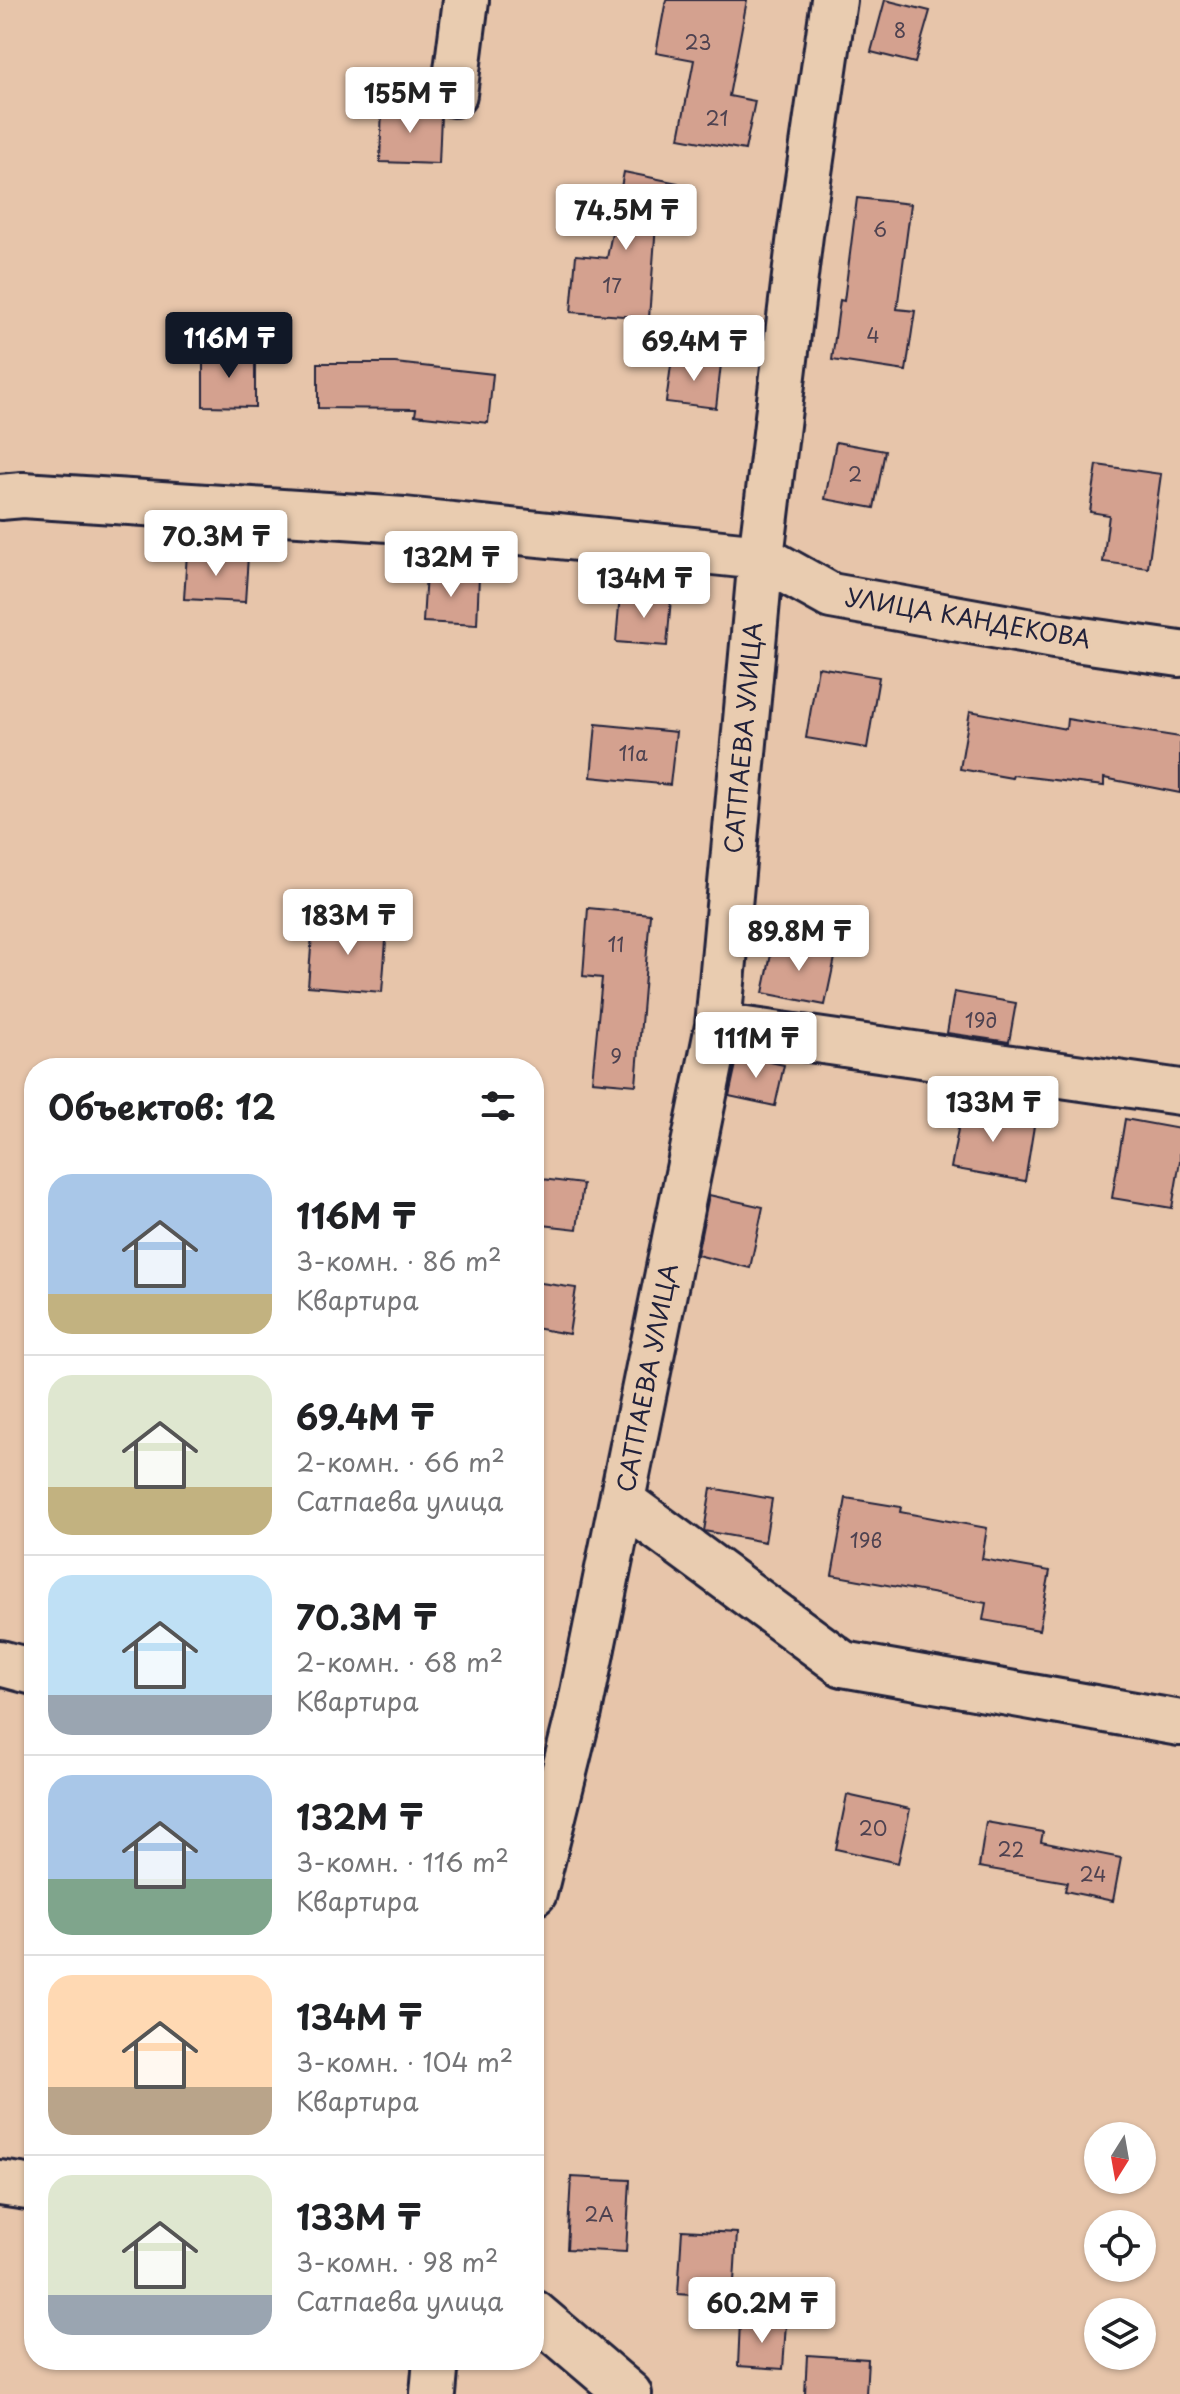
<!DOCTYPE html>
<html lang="ru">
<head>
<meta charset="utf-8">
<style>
	body { margin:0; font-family:"Playpen Sans",sans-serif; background:#f2f2f2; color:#202124; height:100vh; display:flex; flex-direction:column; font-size:30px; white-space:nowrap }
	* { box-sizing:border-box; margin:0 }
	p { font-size:26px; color:#757577 }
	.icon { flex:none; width:44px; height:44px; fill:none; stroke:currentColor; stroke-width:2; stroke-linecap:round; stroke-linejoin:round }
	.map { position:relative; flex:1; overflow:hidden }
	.side { position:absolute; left:24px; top:1058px; width:520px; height:1312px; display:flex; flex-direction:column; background:#fff; border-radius:32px; box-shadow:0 2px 6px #0004 }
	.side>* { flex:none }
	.needle { width:52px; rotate:191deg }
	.buttons { position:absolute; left:1084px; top:2122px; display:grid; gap:16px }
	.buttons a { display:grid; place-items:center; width:72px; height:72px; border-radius:50%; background:#fff; box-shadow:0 2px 6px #0004; font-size:40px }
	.price { position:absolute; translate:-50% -68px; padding:0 18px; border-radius:8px; background:#fff; color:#222; font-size:26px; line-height:52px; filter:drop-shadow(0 2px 4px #0008) }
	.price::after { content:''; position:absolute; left:50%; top:48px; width:24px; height:18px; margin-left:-12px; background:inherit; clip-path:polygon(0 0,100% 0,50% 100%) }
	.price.selected { background:#111827; color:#fff }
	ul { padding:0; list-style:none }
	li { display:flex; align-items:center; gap:24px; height:200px; padding:0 24px }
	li+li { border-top:2px solid #e0e0e0 }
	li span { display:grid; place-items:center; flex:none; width:224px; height:160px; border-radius:24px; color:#555 }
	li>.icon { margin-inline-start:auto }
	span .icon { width:96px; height:96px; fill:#fffc; stroke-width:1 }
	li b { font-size:34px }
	h2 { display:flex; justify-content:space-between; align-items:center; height:96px; padding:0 24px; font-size:34px }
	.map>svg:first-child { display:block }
</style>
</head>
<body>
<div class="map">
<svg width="1180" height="2394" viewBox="0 0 1180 2394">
	<rect width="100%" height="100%" fill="#e7c5aa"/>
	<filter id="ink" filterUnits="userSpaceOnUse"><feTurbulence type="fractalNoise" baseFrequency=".0125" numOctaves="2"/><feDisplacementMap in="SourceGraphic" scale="16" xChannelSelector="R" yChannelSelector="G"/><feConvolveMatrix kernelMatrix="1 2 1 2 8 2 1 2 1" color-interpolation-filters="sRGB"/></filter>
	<g filter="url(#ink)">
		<!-- building -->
		<path fill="#d4a18f" stroke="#22223b" stroke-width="2" d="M666,0H747L729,96L755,101L745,150L679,138L694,60L656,53Z
			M885,0L930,11L915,63L871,52Z
			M382,106L434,108L441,115L439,164L380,162Z
			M624,172L678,183L670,227L656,224L649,318L571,312L576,255L607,258Z
			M857,198L911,204L897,309L915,311L906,371L832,360L840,300L844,301Z
			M203,353L255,354V407L203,406Z
			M672,358L721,364L716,408L666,402Z
			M318,363H395L493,374L488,423L415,415L416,409L318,408Z
			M836,442L885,451L874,508L825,499Z
			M1097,465L1161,474L1148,568L1103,562L1109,515L1090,512Z
			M187,553L248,556L245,602L184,599Z
			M426,573L479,576L477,625L423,622Z
			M620,594L671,598L667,646L616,642Z
			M818,667L879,677L867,748L806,738Z
			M970,711L1066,729L1067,719L1180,737V793L1104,778V786L1013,775L1012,778L960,769Z
			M596,724L676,732L670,785L591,777Z
			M588,908L650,914L636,1085L592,1081L602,978L583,976Z
			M313,922L387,928L382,992L308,986Z
			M774,940L836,953L825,1005L763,993Z
			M954,992L1016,1003L1009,1042L947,1033Z
			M738,1055L784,1065L775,1106L729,1096Z
			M962,1107L1035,1120L1025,1181L951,1168Z
			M1125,1119L1180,1129V1161L1172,1208L1112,1198Z
			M534,1178L583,1184L577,1229L534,1224Z
			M709,1195L763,1207L750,1268L697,1255Z
			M534,1282L576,1288L569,1334L534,1328Z
			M711,1488L772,1499L765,1542L704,1531Z
			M846,1498L901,1507L900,1512L987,1528L982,1559L1050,1571L1039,1630L983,1620L986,1603L832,1575Z
			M847,1795L910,1809L898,1863L836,1849Z
			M986,1822L1043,1832L1041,1842L1121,1858L1113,1901L1065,1891L1067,1882L979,1867Z
			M571,2177L630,2180L626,2252L567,2249Z
			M682,2230L737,2233L733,2298L678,2294Z
			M740,2321L786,2323L783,2369L738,2366Z
			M807,2355L868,2359L866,2394H805Z"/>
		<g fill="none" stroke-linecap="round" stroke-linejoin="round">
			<!-- minor casing -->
			<g stroke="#22223b" stroke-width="50">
				<path id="minor" d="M454,94L466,0
					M0,497L23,495L404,520L761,557L831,596L1054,636L1180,654
					M718,1026L1180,1092
					M623,1502L843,1664L1180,1723
					M0,1663L34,1672
					M534,1893L579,1712L718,1026L761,557L800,235L834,0
					M0,2183L34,2188
					M534,2313L629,2394
					M433,2394L436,2360"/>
			</g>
			<!-- minor -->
			<use href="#minor" stroke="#e9ccb0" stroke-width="44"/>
		</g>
	</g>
	<g text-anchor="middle" stroke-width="6" stroke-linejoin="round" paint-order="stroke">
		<!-- number labels -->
		<g font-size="20" fill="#4e4250">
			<text x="900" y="38">8</text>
			<text x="698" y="50">23</text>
			<text x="717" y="126">21</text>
			<text x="880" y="237">6</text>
			<text x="612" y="293">17</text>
			<text x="873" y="343">4</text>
			<text x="855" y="482">2</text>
			<text x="633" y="761">11а</text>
			<text x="616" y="952">11</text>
			<text x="981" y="1028">19д</text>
			<text x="616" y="1064">9</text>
			<text x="866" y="1548">19в</text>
			<text x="873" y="1836">20</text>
			<text x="1011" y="1857">22</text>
			<text x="1093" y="1882">24</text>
			<text x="599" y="2222">2А</text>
		</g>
		<!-- street labels -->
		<g font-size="24" fill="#22223b" stroke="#e9ccb0">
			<text transform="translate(968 619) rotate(10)" y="8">УЛИЦА КАНДЕКОВА</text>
			<text transform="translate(744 738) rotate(-85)" y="8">САТПАЕВА УЛИЦА</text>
			<text transform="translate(648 1378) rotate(-79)" y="8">САТПАЕВА УЛИЦА</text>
		</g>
	</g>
</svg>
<div class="buttons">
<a><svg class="needle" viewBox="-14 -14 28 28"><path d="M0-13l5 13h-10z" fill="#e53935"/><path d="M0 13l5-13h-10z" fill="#757577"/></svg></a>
<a><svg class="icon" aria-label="locate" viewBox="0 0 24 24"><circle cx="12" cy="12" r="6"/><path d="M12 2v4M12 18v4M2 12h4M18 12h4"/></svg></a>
<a><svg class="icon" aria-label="layers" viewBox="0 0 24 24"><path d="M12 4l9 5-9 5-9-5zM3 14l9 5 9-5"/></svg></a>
</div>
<b class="price" style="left:410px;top:135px">155M ₸</b>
<b class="price" style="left:626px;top:252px">74.5M ₸</b>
<b class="price selected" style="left:229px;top:380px">116M ₸</b>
<b class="price" style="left:694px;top:383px">69.4M ₸</b>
<b class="price" style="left:216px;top:578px">70.3M ₸</b>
<b class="price" style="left:451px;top:599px">132M ₸</b>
<b class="price" style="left:644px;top:620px">134M ₸</b>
<b class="price" style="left:348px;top:957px">183M ₸</b>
<b class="price" style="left:799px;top:973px">89.8M ₸</b>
<b class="price" style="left:756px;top:1080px">111M ₸</b>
<b class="price" style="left:993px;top:1144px">133M ₸</b>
<b class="price" style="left:762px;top:2345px">60.2M ₸</b>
<section class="side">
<h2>Объектов: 12<svg class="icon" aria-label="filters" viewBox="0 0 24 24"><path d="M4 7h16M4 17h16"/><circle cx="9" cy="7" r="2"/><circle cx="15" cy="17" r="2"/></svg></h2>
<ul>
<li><span style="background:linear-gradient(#a9c7e8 75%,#c2b280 0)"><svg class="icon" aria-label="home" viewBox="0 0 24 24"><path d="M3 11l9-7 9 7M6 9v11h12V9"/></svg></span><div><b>116M ₸</b><p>3-комн. · 86 m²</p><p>Квартира</p></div></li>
<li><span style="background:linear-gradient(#dfe7d0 70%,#c2b280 0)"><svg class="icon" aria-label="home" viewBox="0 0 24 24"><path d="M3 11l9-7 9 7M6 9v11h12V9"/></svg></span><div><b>69.4M ₸</b><p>2-комн. · 66 m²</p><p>Сатпаева улица</p></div></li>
<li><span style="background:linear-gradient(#bfe0f5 75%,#9aa5b1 0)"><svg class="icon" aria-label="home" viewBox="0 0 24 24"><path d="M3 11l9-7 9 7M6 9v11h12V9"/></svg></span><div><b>70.3M ₸</b><p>2-комн. · 68 m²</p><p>Квартира</p></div></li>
<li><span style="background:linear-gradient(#a9c7e8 65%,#7fa58c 0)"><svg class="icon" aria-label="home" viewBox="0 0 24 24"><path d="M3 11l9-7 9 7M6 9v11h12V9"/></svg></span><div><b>132M ₸</b><p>3-комн. · 116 m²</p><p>Квартира</p></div></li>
<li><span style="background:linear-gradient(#ffd9b3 70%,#b9a48a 0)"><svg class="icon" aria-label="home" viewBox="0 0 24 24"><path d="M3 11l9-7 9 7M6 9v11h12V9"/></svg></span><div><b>134M ₸</b><p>3-комн. · 104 m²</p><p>Квартира</p></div></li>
<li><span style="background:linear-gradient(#dfe7d0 75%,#9aa5b1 0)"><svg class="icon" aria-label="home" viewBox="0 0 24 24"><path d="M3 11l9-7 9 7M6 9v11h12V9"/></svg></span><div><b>133M ₸</b><p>3-комн. · 98 m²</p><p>Сатпаева улица</p></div></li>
</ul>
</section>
</div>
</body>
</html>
